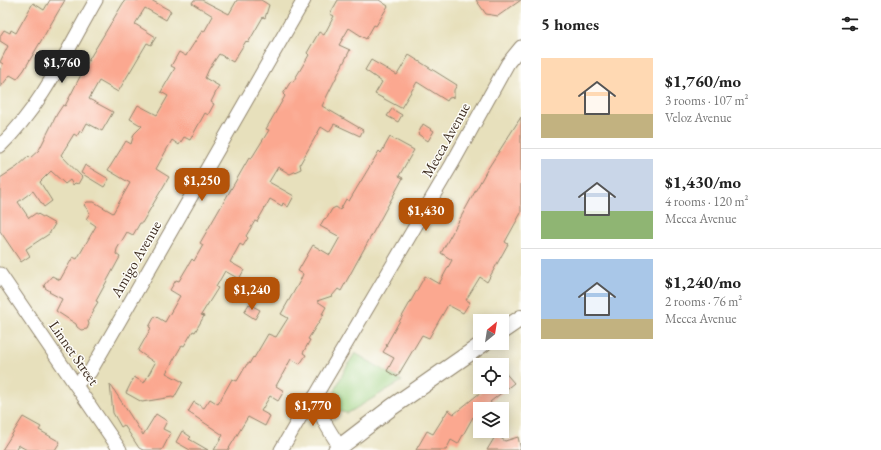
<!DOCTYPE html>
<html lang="en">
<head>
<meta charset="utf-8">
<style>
	body { margin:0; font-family:"EB Garamond",serif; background:#f6f6f6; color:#222; height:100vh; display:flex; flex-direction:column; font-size:15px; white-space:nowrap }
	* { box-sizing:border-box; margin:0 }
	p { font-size:13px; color:#767676 }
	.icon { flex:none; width:22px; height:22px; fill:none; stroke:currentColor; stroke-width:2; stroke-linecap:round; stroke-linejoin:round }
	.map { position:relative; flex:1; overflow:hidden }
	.panel { display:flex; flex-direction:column; background:#fff; width:360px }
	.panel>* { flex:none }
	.needle { width:26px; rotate:30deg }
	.tools { position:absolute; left:473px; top:314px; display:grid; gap:8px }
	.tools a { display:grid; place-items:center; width:36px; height:36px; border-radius:0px; background:#fff; box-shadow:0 2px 10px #0003; font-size:20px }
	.price { position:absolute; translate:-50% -34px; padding:0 9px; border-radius:8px; background:#b45309; color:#fff; font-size:13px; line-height:26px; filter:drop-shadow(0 1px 2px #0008) }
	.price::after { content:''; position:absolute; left:50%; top:24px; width:12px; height:9px; margin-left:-6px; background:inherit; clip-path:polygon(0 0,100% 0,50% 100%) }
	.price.selected { background:#222; color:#fff }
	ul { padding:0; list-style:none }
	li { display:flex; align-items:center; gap:12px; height:100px; padding:0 20px }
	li+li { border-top:1px solid #e0e0e0 }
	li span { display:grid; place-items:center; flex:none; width:112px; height:80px; border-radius:0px; color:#555 }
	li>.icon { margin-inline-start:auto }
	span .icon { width:48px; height:48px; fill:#fffc; stroke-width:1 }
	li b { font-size:17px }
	h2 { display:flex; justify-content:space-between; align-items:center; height:48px; padding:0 20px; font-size:17px }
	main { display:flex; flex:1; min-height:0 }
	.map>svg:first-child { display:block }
</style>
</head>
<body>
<main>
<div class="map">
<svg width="521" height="450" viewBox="0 0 521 450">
	<rect width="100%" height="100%" fill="#fdfcf7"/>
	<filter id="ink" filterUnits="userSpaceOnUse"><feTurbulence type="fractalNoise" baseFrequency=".025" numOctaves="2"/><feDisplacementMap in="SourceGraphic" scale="8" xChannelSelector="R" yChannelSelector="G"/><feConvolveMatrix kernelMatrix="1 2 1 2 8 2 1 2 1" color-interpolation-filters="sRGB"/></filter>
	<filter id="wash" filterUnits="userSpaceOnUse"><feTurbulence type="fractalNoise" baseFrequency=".012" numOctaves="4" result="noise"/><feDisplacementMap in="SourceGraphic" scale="16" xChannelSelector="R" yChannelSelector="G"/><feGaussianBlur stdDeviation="0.9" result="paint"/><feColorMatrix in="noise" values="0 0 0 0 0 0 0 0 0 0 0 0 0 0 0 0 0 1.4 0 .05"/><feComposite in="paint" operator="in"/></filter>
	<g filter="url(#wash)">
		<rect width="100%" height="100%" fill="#e7e0bc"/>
		<!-- green -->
		<path fill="#9cd182" stroke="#6c7e50" d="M355,353L402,381L348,413C316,411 347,367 355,353Z"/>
		<g id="blocks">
			<!-- building -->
			<path fill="#fba890" d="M50,0H65L24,70L17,79L10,75L0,88V70L3,64L0,62L8,46L0,41V36L4,30L10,33L11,30L16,33L33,3L44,10Z
				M125,0H151L171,11L166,20L145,8L135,24L156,37L151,45L147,43L118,92L99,81L89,99L113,112L102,131L87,123L82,132L80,131L77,136L74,134L61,155L82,177L78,184L75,183L73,185L70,180L65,184L51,171L40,182L52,201L44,207L33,191L18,202L29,218L36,213L55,224L49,234L26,249L30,256L21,262L0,231V178L17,167L29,156L30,158L39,150L57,114L63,105L65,106L88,61Z
				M194,0H202L229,14L237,0H261L269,5L265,18L263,17L248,43L246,41L233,62L219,54L209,69L205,78L219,86L211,102L214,104L208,115L205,113L190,140L184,137L179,145L172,140L156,169L169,177L142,223H140L133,235L127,232L117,249L116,254L120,257L96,301L98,302L93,310L94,311L88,321L89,324L87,329L81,330L77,327L76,324L56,311L62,299L49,292L50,291L45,288L44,285L52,276L60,280L73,257L77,259L96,226L86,219L90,213L84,205L87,202H94L113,213L130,183L108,170L126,141L131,144L134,134L142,126L130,119L138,105L157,115L168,96L161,92L175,68L171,66L179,52L186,56L187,54L202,31L204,32L213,16L192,3Z
				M338,0H379L388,6L376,26L374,25L366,39L349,28L339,45L350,50L322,106L363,130L360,136L334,124L329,132L321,127L300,164L301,169L290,174L278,167L269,182L294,196L288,207L283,203L282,206L270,199L257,222L255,221L246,236L248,238L243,246L240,244L230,262L244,270L239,279L225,271L216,287L218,288L201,315L204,316L195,332L193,331L184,346L182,345L166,373L183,382L174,398L172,397L142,402L126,393L134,377L144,383L155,363L138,351L151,328L149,327L155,316L165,322L180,296L170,290L176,280L179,281L192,259L194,261L203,245L200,243L249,158L251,159L269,130L266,129L285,96L283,94L291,81L293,82L309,55L307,53L319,32L324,35L334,16L330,14Z
				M476,0H521L498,16L486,14Z
				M409,55L457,85L454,90V97L449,98L447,101L417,82L401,108L375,94L382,82L365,70L371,60L397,75Z
				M392,109L402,115L398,122L387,116Z
				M521,117V213L505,242L508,244L487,282L480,277L466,300L470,302L463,313L448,305L429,338L422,335L397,377L387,371L394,358L383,352L387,346L386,345L425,276L439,284L452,260L441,253L487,170Z
				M423,124L434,131L428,141L418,134Z
				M390,137L414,150L399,176L403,178L341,291L338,289L332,296L317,301L326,307L322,314H324L308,339L310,340L303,353L306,355L300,364L291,359L276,386L284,391L278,401L270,396L261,411L270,416L265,426L248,417L228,450H214L223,435L188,412L194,402L204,408L210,399L218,404L232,379L237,381L247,364H249L253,357L254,358L268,334L276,337L288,318L281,314L300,281L303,274L298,271L313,245L330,255L340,237L320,226L324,219L327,218L332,209L336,207L340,210L346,199L349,201L379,151L381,153Z
				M85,165L109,179L104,187L81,173Z
				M249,304L260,310L255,319L244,312Z
				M502,369L514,383L490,402L496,409H480V425L473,417L458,444L451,440L446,450H416L427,431L433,434L448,410L454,414L487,387H502Z
				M110,384L143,435L156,414L167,421L163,429L171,433L162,450H143L139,448L124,425L121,427L113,413Z
				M23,417L41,427L39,430L60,442L55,450H27L18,445L15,450H2Z
				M182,431L191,437L189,439L208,450H190L176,442Z
				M496,435L505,441L518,437L521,450H487Z"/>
		</g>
	</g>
	<g filter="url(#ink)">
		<use href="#blocks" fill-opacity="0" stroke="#91856d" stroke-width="1"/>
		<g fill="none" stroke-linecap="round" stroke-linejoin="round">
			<!-- minor casing -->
			<g stroke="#91856d" stroke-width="15">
				<path id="minor" d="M0,146C42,106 67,50 96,0
					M0,274L120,450
					M76,384L90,372L304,0
					M316,395C320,417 328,429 340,447
					M281,450L302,414L316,395L452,164L508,63L521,47"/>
			</g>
			<!-- major casing -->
			<g stroke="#91856d" stroke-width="18">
				<path id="major" d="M502,331L521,318
					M336,450L392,407L484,343"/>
			</g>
			<!-- minor -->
			<use href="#minor" stroke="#fff" stroke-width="13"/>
			<!-- major -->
			<use href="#major" stroke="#fff" stroke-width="16"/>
		</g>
	</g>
	<g text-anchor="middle" stroke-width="3" stroke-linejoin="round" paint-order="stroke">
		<!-- street labels -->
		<g font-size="15" fill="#3b2a1e" stroke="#fdfcf7">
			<text transform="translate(446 140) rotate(-61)" y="5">Mecca Avenue</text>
			<text transform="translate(136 259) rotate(-60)" y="5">Amigo Avenue</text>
			<text transform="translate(74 353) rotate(55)" y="5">Linnet Street</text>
		</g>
	</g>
</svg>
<div class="tools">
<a><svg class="needle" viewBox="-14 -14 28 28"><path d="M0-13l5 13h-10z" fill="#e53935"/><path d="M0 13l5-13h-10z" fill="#767676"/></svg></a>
<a><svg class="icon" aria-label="locate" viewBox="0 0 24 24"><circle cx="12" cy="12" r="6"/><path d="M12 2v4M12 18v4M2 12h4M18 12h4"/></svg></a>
<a><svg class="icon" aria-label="layers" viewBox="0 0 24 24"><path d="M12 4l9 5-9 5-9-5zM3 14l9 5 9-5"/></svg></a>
</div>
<b class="price selected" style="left:62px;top:84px">$1,760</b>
<b class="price" style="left:202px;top:202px">$1,250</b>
<b class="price" style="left:426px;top:232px">$1,430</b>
<b class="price" style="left:252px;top:311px">$1,240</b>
<b class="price" style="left:313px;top:427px">$1,770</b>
</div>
<section class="panel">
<h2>5 homes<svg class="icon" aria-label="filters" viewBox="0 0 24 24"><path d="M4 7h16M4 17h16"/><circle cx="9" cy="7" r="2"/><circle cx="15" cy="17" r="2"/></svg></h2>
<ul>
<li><span style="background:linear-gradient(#ffd9b3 70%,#c2b280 0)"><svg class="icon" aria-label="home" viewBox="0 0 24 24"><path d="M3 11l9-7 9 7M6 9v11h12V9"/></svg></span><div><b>$1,760/mo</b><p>3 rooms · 107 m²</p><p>Veloz Avenue</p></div></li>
<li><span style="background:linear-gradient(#c9d6e8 65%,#8fb573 0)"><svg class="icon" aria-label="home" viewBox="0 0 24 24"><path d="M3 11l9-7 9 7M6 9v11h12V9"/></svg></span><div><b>$1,430/mo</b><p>4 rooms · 120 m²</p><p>Mecca Avenue</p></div></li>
<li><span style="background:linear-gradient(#a9c7e8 75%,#c2b280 0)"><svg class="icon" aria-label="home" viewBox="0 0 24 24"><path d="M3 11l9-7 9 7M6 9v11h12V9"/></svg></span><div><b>$1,240/mo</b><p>2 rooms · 76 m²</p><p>Mecca Avenue</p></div></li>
</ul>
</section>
</main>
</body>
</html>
